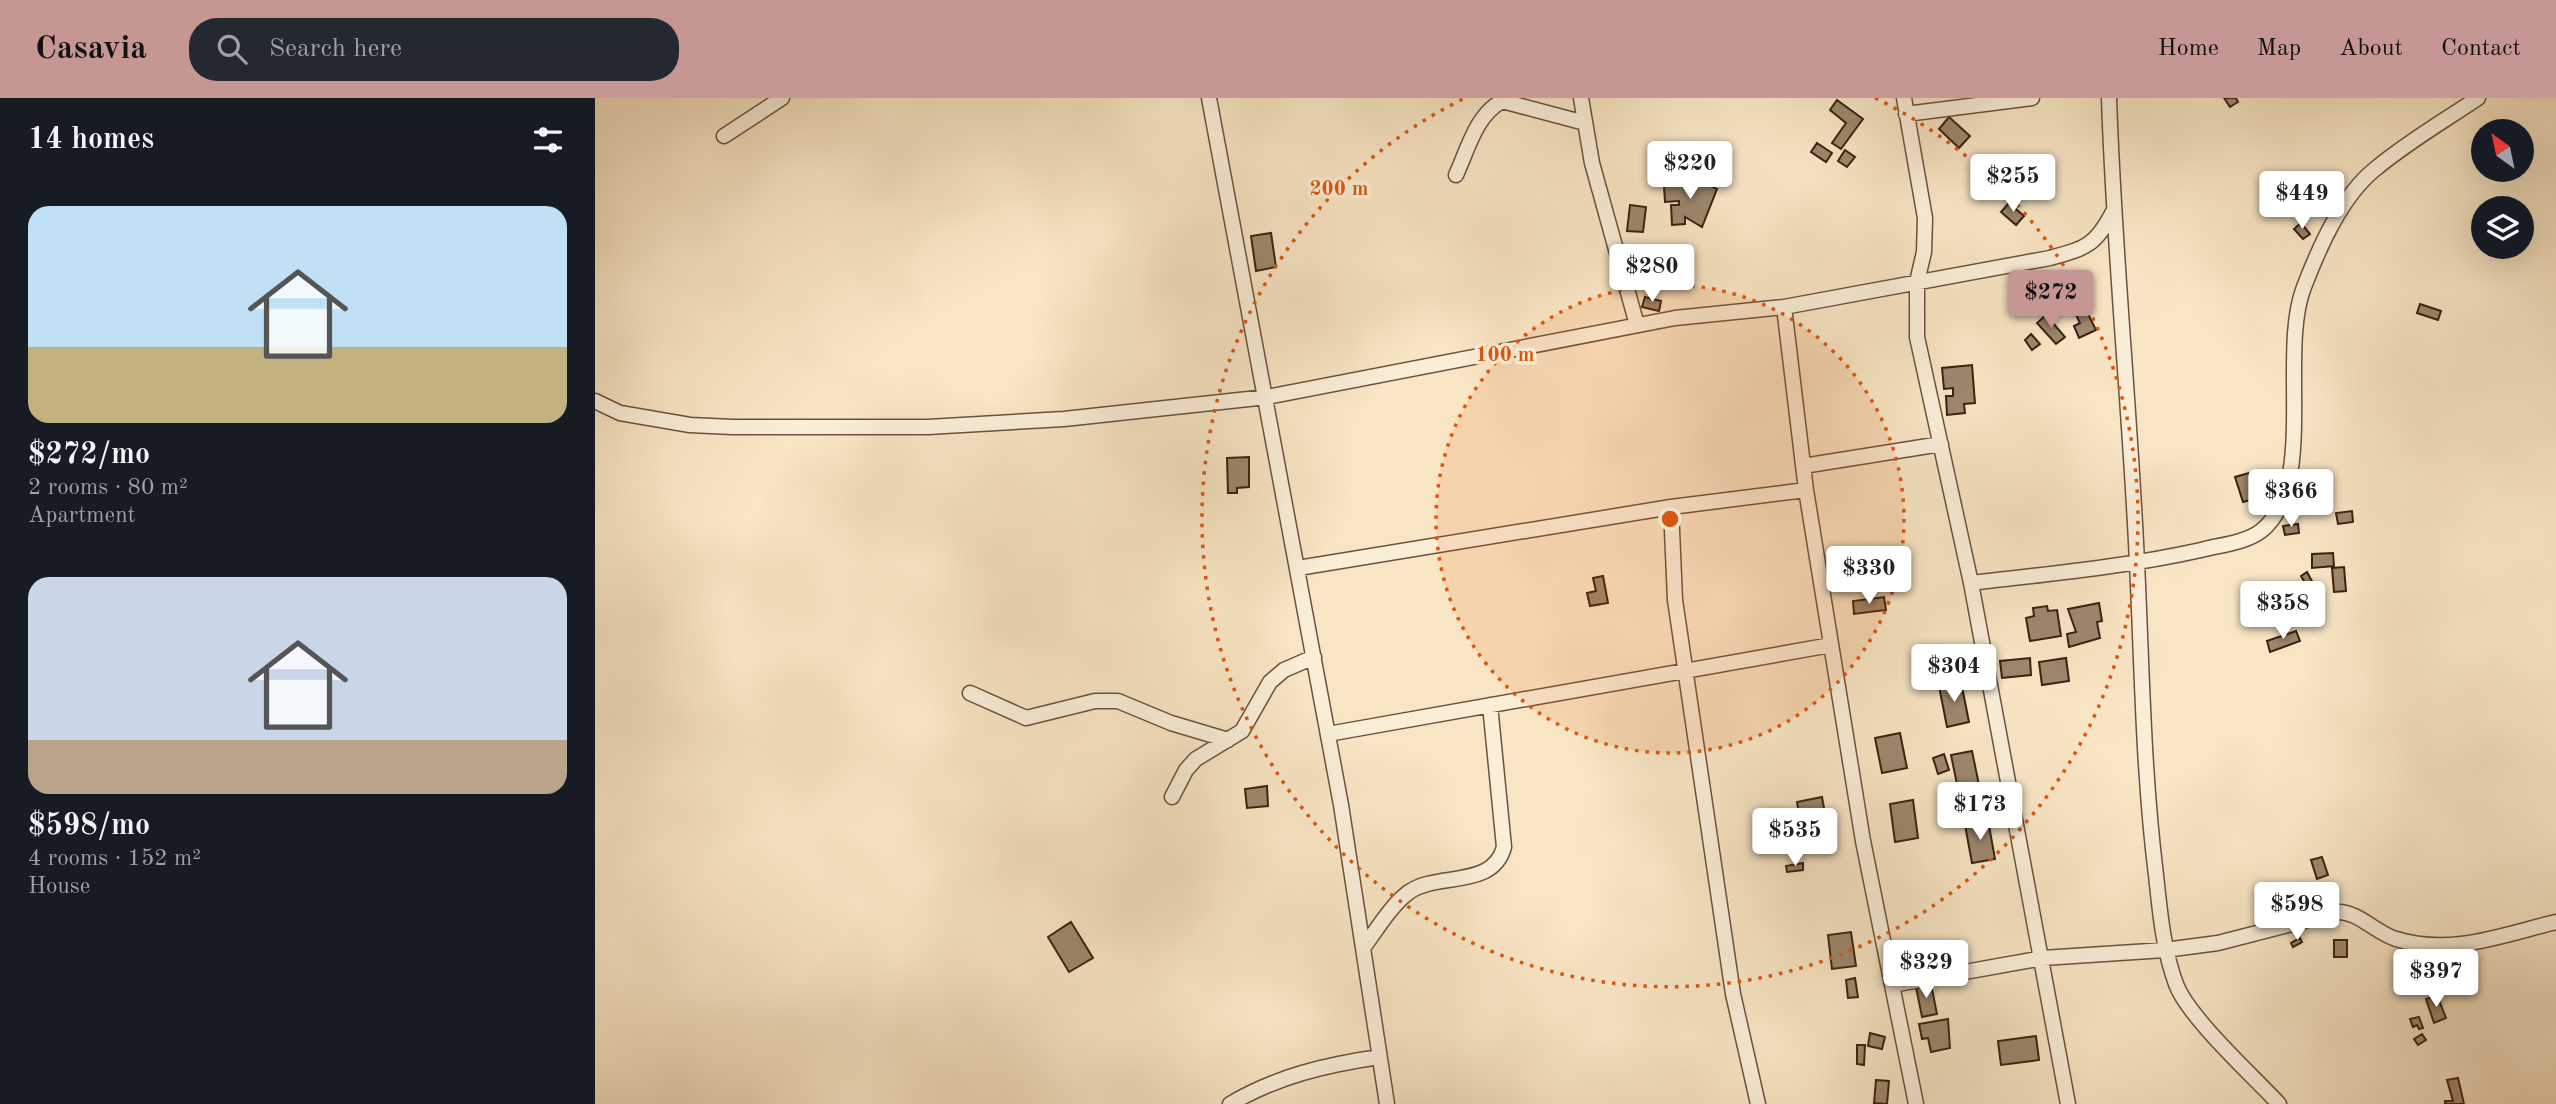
<!DOCTYPE html>
<html lang="en">
<head>
<meta charset="utf-8">
<style>
	body { margin:0; font-family:"Old Standard TT",serif; background:#242831; color:#f1f3f6; height:100vh; display:flex; flex-direction:column; font-size:26px; white-space:nowrap }
	* { box-sizing:border-box; margin:0 }
	p { font-size:23px; color:#9ea1a6 }
	.icon { flex:none; width:38px; height:38px; fill:none; stroke:currentColor; stroke-width:2; stroke-linecap:round; stroke-linejoin:round }
	.map { position:relative; flex:1; overflow:hidden }
	.details { display:flex; flex-direction:column; background:#171b24; width:595px }
	.details>* { flex:none }
	.needle { width:46px; rotate:327deg }
	.buttons { position:absolute; left:1876px; top:21px; display:grid; gap:14px }
	.buttons a { display:grid; place-items:center; width:63px; height:63px; border-radius:50%; background:#171b24; box-shadow:0 7px 28px #0002; font-size:35px }
	.price { position:absolute; translate:-50% -60px; padding:0 16px; border-radius:7px; background:#fff; color:#222; font-size:23px; line-height:46px; filter:drop-shadow(0 2px 4px #0008) }
	.price::after { content:''; position:absolute; left:50%; top:42px; width:21px; height:16px; margin-left:-10px; background:inherit; clip-path:polygon(0 0,100% 0,50% 100%) }
	.price.active { background:#c59692; color:#111 }
	ul { padding:0; list-style:none }
	li { display:grid; align-content:center; gap:14px; height:371px; padding:0 28px }
	li span { display:grid; place-items:center; height:217px; border-radius:21px; color:#555 }
	li>.icon { margin-inline-start:auto }
	span .icon { width:126px; height:126px; fill:#fffc; stroke-width:1 }
	li b { font-size:30px }
	h2 { display:flex; justify-content:space-between; align-items:center; height:84px; padding:0 28px; font-size:30px }
	header { display:flex; align-items:center; gap:42px; box-sizing:border-box; height:98px; padding:0 35px; background:#c59692; color:#111 }
	header strong { font-size:33px }
	nav { display:flex; gap:38px; margin-inline-start:auto; font-size:24px }
	.search { width:490px; height:63px; background:#242831; display:flex; align-items:center; gap:18px; box-sizing:border-box; padding:0 24px; border-radius:28px; color:#9ea1a6; font-size:26px }
	main { display:flex; flex:1; min-height:0 }
	.map>svg:first-child { display:block }
</style>
</head>
<body>
<header>
<strong>Casavia</strong>
<div class="search"><svg class="icon" aria-label="search" viewBox="0 0 24 24"><circle cx="10" cy="10" r="6"/><path d="M15 15l6 6"/></svg>Search here</div>
<nav><a>Home</a><a>Map</a><a>About</a><a>Contact</a></nav>
</header>
<main>
<section class="details">
<h2>14 homes<svg class="icon" aria-label="filters" viewBox="0 0 24 24"><path d="M4 7h16M4 17h16"/><circle cx="9" cy="7" r="2"/><circle cx="15" cy="17" r="2"/></svg></h2>
<ul>
<li><span style="background:linear-gradient(#bfe0f5 65%,#c2b280 0)"><svg class="icon" aria-label="home" viewBox="0 0 24 24"><path d="M3 11l9-7 9 7M6 9v11h12V9"/></svg></span><div><b>$272/mo</b><p>2 rooms · 80 m²</p><p>Apartment</p></div></li>
<li><span style="background:linear-gradient(#c9d6e8 75%,#b9a48a 0)"><svg class="icon" aria-label="home" viewBox="0 0 24 24"><path d="M3 11l9-7 9 7M6 9v11h12V9"/></svg></span><div><b>$598/mo</b><p>4 rooms · 152 m²</p><p>House</p></div></li>
</ul>
</section>
<div class="map">
<svg width="1961" height="1006" viewBox="0 0 1961 1006">
	<rect width="100%" height="100%" fill="#f8e5c4"/>
	<filter id="stains"><feTurbulence type="fractalNoise" baseFrequency=".00286" numOctaves="4"/><feColorMatrix values="0 0 0 0 .2 0 0 0 0 .09 0 0 0 0 .02 0 0 0 .5 -.17"/></filter>
	<radialGradient id="worn" r=".72"><stop offset=".6" stop-color="#630" stop-opacity="0"/><stop offset="1" stop-color="#630" stop-opacity=".3"/></radialGradient>
	<!-- building -->
	<path fill="#9d876d" stroke="#3b210f" stroke-width="2" d="M1629,0H1641L1643,4L1635,9Z
		M1242,2L1268,21L1246,51L1237,45L1251,25L1235,12Z
		M1354,19L1375,38L1364,50L1344,31Z
		M1222,45L1237,55L1231,64L1216,54Z
		M1250,52L1260,59L1252,69L1243,63Z
		M1101,80L1122,91L1107,129L1090,119V126L1077,127L1076,107H1084V103L1070,104L1069,88Z
		M1728,87L1740,103L1731,109L1720,94Z
		M1414,105L1429,118L1421,127L1406,114Z
		M1035,107L1051,109L1048,134L1032,133Z
		M1706,125L1715,136L1708,141L1699,131Z
		M676,135L681,169L661,173L656,138Z
		M1080,169L1082,187L1070,188L1068,170Z
		M1058,172V183L1051,184L1050,173Z
		M1050,199L1066,203L1064,213L1047,209Z
		M1825,206L1846,213L1843,222L1822,215Z
		M1490,210L1501,232L1484,240L1479,228L1485,225L1480,215Z
		M1451,217L1470,239L1461,246L1442,225Z
		M1436,236L1445,246L1437,252L1430,242Z
		M1377,267L1380,305L1369,306L1370,315L1352,317L1351,298H1358V290L1349,291L1347,270Z
		M654,359V389L642,390V395H633L632,360Z
		M1654,375L1662,400L1648,404L1640,379Z
		M1725,382L1727,390L1718,393L1716,385Z
		M1757,413L1758,424L1743,426L1741,415Z
		M1703,426L1704,435L1690,437L1688,428Z
		M1738,455L1739,468L1717,470V456Z
		M1749,469L1751,493L1739,494L1737,470Z
		M1712,474L1719,487L1713,490L1706,478Z
		M1008,478L1013,505L995,508L992,495L1001,493L998,480Z
		M1663,485L1671,488L1669,493L1661,490Z
		M1672,490H1681L1682,499H1673Z
		M1289,499L1291,512L1259,516L1258,503Z
		M1504,505L1507,523L1502,524L1505,540L1474,549L1472,536L1481,534L1473,511Z
		M1452,508L1453,513L1462,512L1466,538L1435,543L1431,520L1439,518L1438,510Z
		M1701,533L1705,543L1675,554L1672,543Z
		M1435,560L1436,577L1407,580L1405,563Z
		M1471,560L1474,583L1447,587L1444,564Z
		M1366,584L1374,624L1352,629L1344,588Z
		M1305,635L1312,670L1287,675L1280,640Z
		M1377,653L1385,692L1364,696L1356,657Z
		M1349,656L1354,672L1343,676L1338,660Z
		M672,688L673,708L652,710L650,691Z
		M1227,699L1233,733L1208,738L1202,704Z
		M1318,702L1323,740L1300,744L1295,706Z
		M1393,722L1400,761L1377,765L1370,727Z
		M1727,759L1733,777L1722,781L1716,762Z
		M1208,765V772L1192,774L1191,768Z
		M476,824L498,860L474,874L453,839Z
		M1256,834L1261,868L1237,871L1233,837Z
		M1705,840L1707,844L1698,849L1696,845Z
		M1739,842H1752V859H1739Z
		M1260,880L1263,899L1253,900L1251,882Z
		M1336,886L1342,916L1327,919L1321,889Z
		M1842,897L1851,920L1839,925L1831,901Z
		M1824,919L1828,930L1824,931L1822,927L1818,929L1815,921Z
		M1353,921L1355,950L1336,954L1333,940L1327,941L1324,926Z
		M1275,935L1290,939L1287,951L1273,948Z
		M1827,936L1831,942L1823,947L1819,941Z
		M1441,938L1444,962L1406,967L1403,943Z
		M1262,947H1270L1269,967L1262,966Z
		M1863,980L1869,1006H1850V1003H1858L1852,982Z
		M1281,982L1294,983L1292,1006L1279,1005Z"/>
	<g fill="none" stroke-linecap="round" stroke-linejoin="round">
		<!-- minor casing -->
		<g stroke="#6a523c" stroke-width="17">
			<path id="minor" d="M614,0L746,707L792,1006
				M986,0L997,65L1042,227
				M1309,0L1330,120L1329,154L1322,184V239L1376,485L1473,1006
				M1514,0C1519,155 1535,310 1542,465C1547,569 1548,673 1561,777C1565,814 1568,851 1581,886C1593,919 1658,978 1684,1006
				M1311,16L1437,0
				M129,38L187,0
				M861,77C873,51 881,17 907,3L990,25
				M1189,209L1211,392L1268,743L1321,1006
				M0,303L25,315L95,327L137,329H333L469,321L672,299L1080,220L1189,209L1455,160C1492,150 1501,147 1519,112
				M1208,368L1346,346
				M1076,409L1080,502L1138,896L1163,1006
				M703,470L1076,409L1211,392
				M1376,485C1453,476 1530,469 1606,452C1625,447 1650,445 1666,433C1723,388 1683,255 1709,189C1724,150 1746,99 1779,72C1811,45 1849,23 1883,0
				M375,595L431,620L500,603H523L576,625L633,642
				M733,636L1236,547
				M577,699L591,672L601,661L647,633L675,584L689,572L719,559
				M768,850C781,833 796,807 814,794C842,774 898,791 909,749L895,607
				M1297,887L1448,860L1570,852L1623,845L1743,814C1764,814 1781,835 1801,841C1856,858 1907,837 1961,824
				M635,1006C683,978 730,967 784,959"/>
		</g>
		<!-- minor -->
		<use href="#minor" stroke="#faeed9" stroke-width="14"/>
	</g>
	<!-- distance rings -->
	<circle cx="1075" cy="421" r="234" fill="#df560c" fill-opacity=".12"/>
	<g fill="none" stroke="#df560c" stroke-width="3.5" stroke-dasharray="3.5 7">
		<circle cx="1075" cy="421" r="234"/>
		<path d="M1280 0A468 468 0 1 1 870 0"/>
	</g>
	<circle cx="1075" cy="421" r="10" fill="#df560c" stroke="#faeed9" stroke-width="3.5"/>
	<g font-size="21" text-anchor="middle" font-weight="bold" fill="#df560c" stroke="#faeed9" stroke-width="7" stroke-linejoin="round" paint-order="stroke">
		<text x="744" y="97">200 m</text>
		<text x="910" y="263">100 m</text>
	</g>
	<rect width="100%" height="100%" filter="url(#stains)"/>
	<rect width="100%" height="100%" fill="url(#worn)"/>
</svg>
<div class="buttons">
<a><svg class="needle" viewBox="-14 -14 28 28"><path d="M0-13l5 13h-10z" fill="#e53935"/><path d="M0 13l5-13h-10z" fill="#9ea1a6"/></svg></a>
<a><svg class="icon" aria-label="layers" viewBox="0 0 24 24"><path d="M12 4l9 5-9 5-9-5zM3 14l9 5 9-5"/></svg></a>
</div>
<b class="price" style="left:1095px;top:103px">$220</b>
<b class="price" style="left:1418px;top:116px">$255</b>
<b class="price" style="left:1707px;top:133px">$449</b>
<b class="price" style="left:1057px;top:206px">$280</b>
<b class="price active" style="left:1456px;top:232px">$272</b>
<b class="price" style="left:1696px;top:431px">$366</b>
<b class="price" style="left:1274px;top:508px">$330</b>
<b class="price" style="left:1688px;top:543px">$358</b>
<b class="price" style="left:1359px;top:606px">$304</b>
<b class="price" style="left:1385px;top:744px">$173</b>
<b class="price" style="left:1200px;top:770px">$535</b>
<b class="price" style="left:1702px;top:844px">$598</b>
<b class="price" style="left:1331px;top:902px">$329</b>
<b class="price" style="left:1841px;top:911px">$397</b>
</div>
</main>
</body>
</html>
